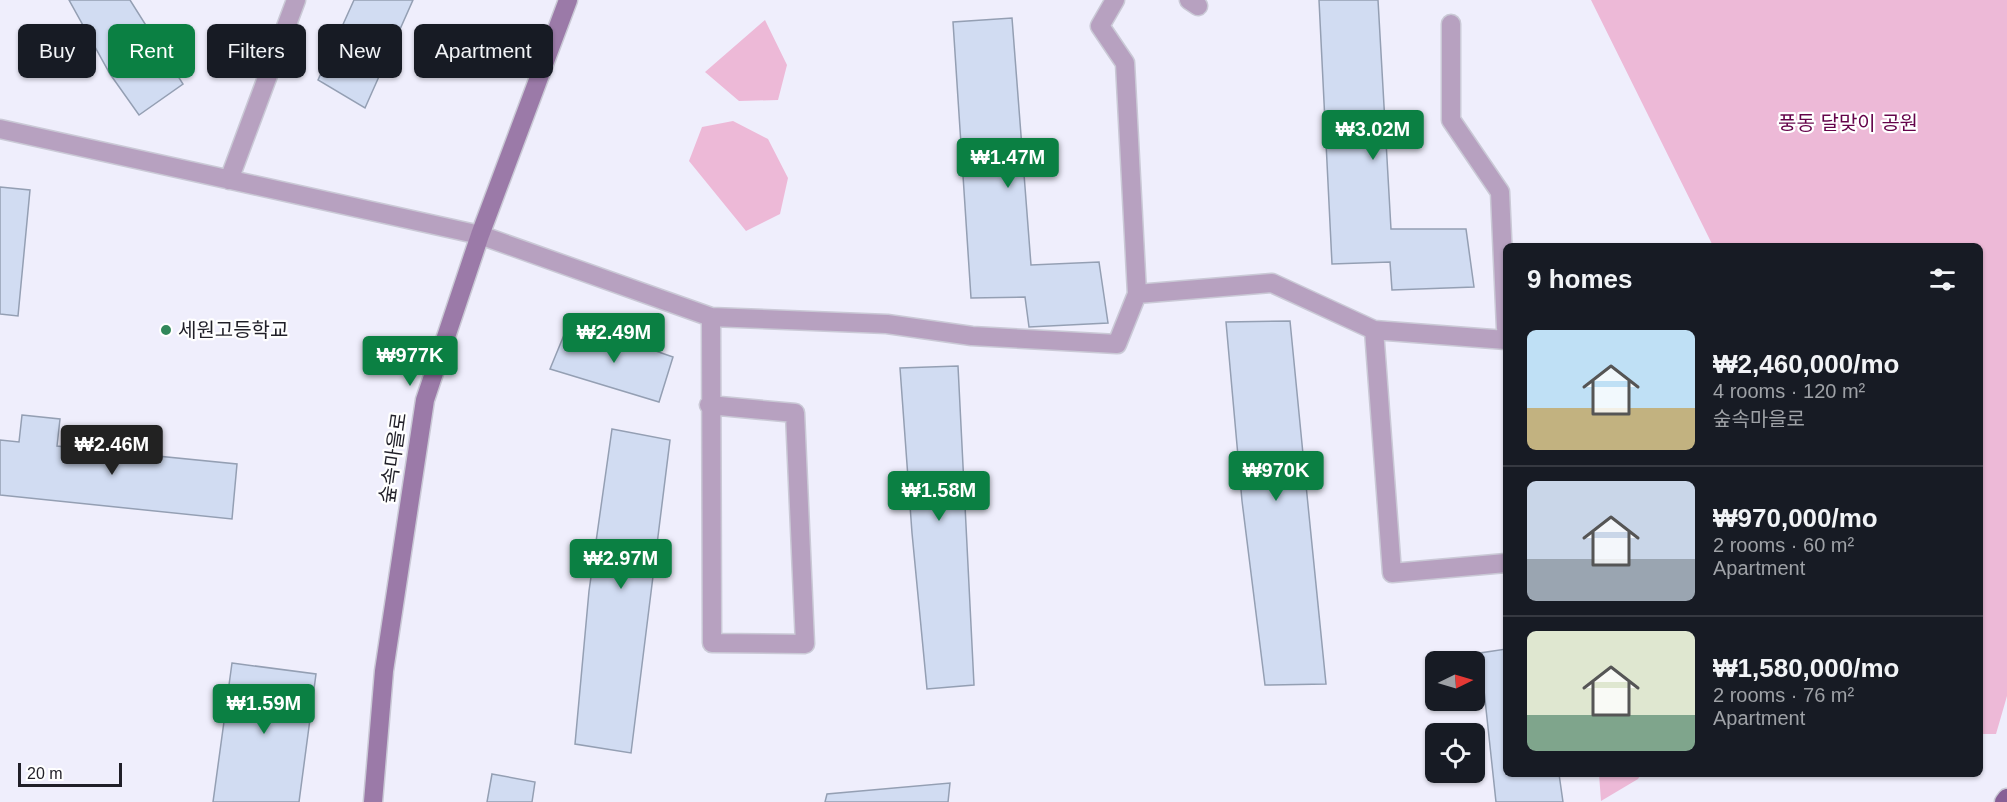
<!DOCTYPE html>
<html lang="en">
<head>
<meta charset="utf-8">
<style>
	body { margin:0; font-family:Arial,"Noto Sans KR",sans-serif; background:#242831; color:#f1f3f6; height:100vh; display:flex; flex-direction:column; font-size:22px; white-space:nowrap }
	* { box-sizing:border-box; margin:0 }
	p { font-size:20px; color:#9ea1a6 }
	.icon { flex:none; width:33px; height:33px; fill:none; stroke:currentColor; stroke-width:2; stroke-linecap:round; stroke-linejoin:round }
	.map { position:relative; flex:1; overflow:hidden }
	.sheet { position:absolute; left:1503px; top:243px; width:480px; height:534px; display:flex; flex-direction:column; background:#171b24; border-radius:9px; box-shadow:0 2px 4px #0004 }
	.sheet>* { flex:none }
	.hud { position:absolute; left:18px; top:24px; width:570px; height:54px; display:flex; gap:12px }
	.needle { width:39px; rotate:85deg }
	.tools { position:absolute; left:1425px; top:651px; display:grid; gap:12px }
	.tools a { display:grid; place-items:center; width:60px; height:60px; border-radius:9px; background:#171b24; box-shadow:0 2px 4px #0004; font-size:30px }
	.scale { position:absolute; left:18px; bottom:15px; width:104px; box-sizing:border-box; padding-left:6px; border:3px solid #201f28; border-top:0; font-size:16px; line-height:21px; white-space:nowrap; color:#201f28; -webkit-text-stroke:4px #fff; paint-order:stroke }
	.price { position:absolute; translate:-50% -51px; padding:0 14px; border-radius:6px; background:#0b8043; color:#fff; font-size:20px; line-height:39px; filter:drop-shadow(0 2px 3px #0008) }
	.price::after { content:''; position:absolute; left:50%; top:36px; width:18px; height:14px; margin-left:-9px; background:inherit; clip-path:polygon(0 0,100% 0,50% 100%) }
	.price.selected { background:#222; color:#fff }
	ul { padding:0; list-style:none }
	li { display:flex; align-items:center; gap:18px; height:150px; padding:0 24px }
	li+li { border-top:2px solid #363941 }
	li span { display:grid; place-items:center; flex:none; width:168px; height:120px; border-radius:9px; color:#555 }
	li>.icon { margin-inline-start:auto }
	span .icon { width:72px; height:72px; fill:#fffc; stroke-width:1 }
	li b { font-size:26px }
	h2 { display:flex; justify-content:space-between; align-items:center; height:72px; padding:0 24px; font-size:26px }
	.tag { padding:0 21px; border-radius:9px; background:#171b24; box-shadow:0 2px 4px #0004; font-size:21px; line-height:54px }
	.tag.selected { background:#0b8043; color:#fff }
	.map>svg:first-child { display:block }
</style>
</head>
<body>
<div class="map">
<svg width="2007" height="802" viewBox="0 0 2007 802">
	<rect width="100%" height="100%" fill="#efeefc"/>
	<!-- green -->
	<path fill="#edb9d7" d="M1591,0H2007V696L1996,734H1980V246H1713Z
		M765,20L787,65L778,100L739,101L705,72Z
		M733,121L768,139L788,178L780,214L746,231L689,161L702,127Z
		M1599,774H1641L1638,779L1601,801Z"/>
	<!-- building -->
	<path fill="#d1dcf2" stroke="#949fb3" stroke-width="1.5" d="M69,0H130L183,84L139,115L110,74Z
		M354,0H413L365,108L318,80Z
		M1319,0H1378L1391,229H1466L1474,287L1392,290L1390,262L1332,264Z
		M1012,18L1031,265L1099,262L1108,323L1029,327L1025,297L971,298L953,22Z
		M0,187L30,190L18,316L0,314Z
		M1290,321L1307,495L1326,684L1265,685L1242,501L1226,322Z
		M607,334L673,357L659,402L550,369L564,335Z
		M958,366L974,685L927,689L912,533L900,368Z
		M22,415L60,419L57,446L237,464L232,519L0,495V440L19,442Z
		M612,429L670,440L631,753L575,744L589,591Z
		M1506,649V774H1559L1563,802H1496L1480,653Z
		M232,663L316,674L299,802H213Z
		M492,774L535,782L532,802H487Z
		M950,783L948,802H825L827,794Z"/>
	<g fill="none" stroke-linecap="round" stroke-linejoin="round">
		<!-- service casing -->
		<g stroke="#cac9d6" stroke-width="21">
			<path id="service" d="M1115,0L1100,26L1125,63L1137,294
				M1189,0L1198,6
				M1451,24V120L1500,192L1506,328
				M0,129L480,235L711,317L887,324L972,336L1117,344L1137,294L1272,283L1374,330L1506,340
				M229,180L296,0
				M1374,330L1392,573L1506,563
				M709,405L795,413L805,644L712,643L711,317"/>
		</g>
		<!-- secondary casing -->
		<g stroke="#cac9d6" stroke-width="21">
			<path id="secondary" d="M373,802L384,671L425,400L480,235L568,0"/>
		</g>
		<!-- primary casing -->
		<g stroke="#cac9d6" stroke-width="21">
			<path id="primary" d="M2004,802L2007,798"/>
		</g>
		<!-- service -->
		<use href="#service" stroke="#b7a1c0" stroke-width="18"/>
		<!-- secondary -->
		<use href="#secondary" stroke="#9b7aa8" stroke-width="18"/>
		<!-- primary -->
		<use href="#primary" stroke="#875f96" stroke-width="18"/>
	</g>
	<!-- markers -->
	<circle fill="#31875a" stroke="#fff" stroke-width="2" cx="166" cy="330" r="6"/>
	<g text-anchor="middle" stroke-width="4.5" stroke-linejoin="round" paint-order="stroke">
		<!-- park labels -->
		<g font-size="20" fill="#64034a" stroke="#fff">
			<text x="1848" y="130">풍동 달맞이 공원</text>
		</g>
		<!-- poi labels -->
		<g font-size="20" fill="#201f28" stroke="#fff" text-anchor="start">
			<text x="178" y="337">세원고등학교</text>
		</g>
		<!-- street labels -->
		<g font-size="20" fill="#201f28" stroke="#fff">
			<text transform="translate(393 458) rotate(-82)" y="7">숲속마을로</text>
		</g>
	</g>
</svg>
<div class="tools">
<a><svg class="needle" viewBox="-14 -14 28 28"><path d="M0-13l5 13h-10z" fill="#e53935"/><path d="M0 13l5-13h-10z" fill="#9ea1a6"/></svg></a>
<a><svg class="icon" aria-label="locate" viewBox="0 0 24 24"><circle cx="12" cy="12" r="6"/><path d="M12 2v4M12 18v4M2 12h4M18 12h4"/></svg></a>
</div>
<div class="scale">20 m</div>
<b class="price" style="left:1373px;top:161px">₩3.02M</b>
<b class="price" style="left:1008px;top:189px">₩1.47M</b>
<b class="price" style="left:614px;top:364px">₩2.49M</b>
<b class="price" style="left:410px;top:387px">₩977K</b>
<b class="price selected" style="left:112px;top:476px">₩2.46M</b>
<b class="price" style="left:1276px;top:502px">₩970K</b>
<b class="price" style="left:939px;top:522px">₩1.58M</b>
<b class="price" style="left:621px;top:590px">₩2.97M</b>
<b class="price" style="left:264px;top:735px">₩1.59M</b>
<div class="hud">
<a class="tag">Buy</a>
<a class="tag selected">Rent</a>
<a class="tag">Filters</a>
<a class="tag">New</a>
<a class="tag">Apartment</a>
</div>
<section class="sheet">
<h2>9 homes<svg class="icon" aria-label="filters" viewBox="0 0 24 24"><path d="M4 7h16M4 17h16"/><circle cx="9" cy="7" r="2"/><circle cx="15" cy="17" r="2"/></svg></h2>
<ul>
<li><span style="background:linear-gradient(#bfe0f5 65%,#c2b280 0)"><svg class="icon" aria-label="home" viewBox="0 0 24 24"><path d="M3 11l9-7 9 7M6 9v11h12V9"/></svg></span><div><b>₩2,460,000/mo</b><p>4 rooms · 120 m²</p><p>숲속마을로</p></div></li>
<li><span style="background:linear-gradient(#c9d6e8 65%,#9aa5b1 0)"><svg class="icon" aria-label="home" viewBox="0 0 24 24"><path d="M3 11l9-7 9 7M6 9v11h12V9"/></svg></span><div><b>₩970,000/mo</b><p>2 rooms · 60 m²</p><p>Apartment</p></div></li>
<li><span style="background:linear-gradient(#dfe7d0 70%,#7fa58c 0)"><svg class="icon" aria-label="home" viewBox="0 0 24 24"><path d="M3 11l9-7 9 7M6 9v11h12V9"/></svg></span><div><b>₩1,580,000/mo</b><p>2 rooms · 76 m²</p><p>Apartment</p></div></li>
</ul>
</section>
</div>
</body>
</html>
